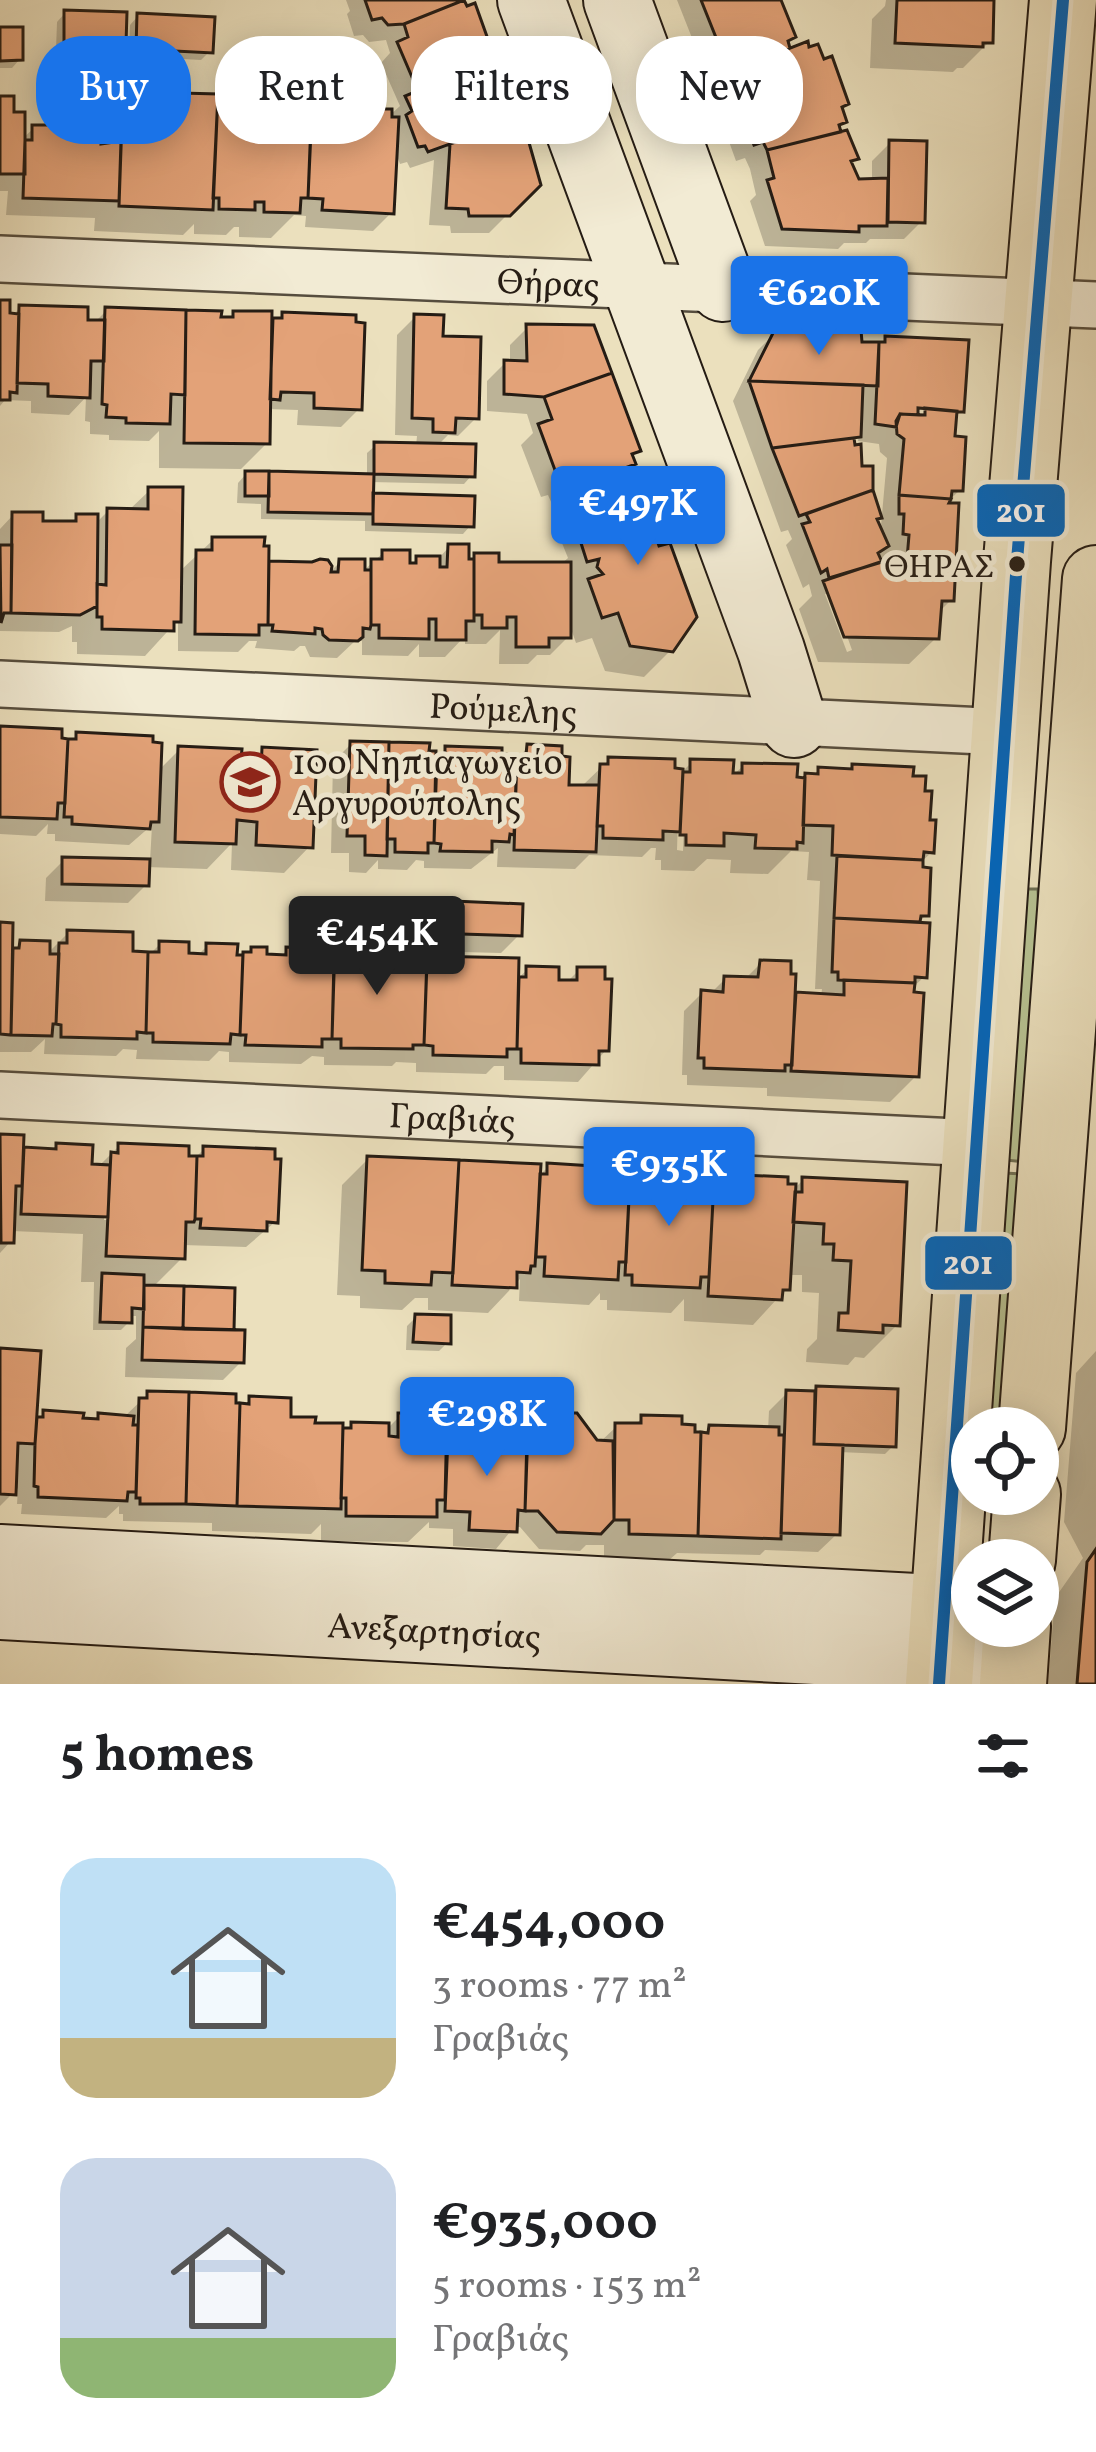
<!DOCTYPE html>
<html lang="en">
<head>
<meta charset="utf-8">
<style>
	body { margin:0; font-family:Vollkorn,serif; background:#f2f2f2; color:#202124; height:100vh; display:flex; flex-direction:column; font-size:45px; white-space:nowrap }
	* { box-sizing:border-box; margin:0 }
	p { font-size:39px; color:#757577 }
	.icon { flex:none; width:66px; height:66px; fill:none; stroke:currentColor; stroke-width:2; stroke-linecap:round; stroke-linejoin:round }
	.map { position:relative; height:1684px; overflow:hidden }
	.details { display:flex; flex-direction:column; background:#fff; flex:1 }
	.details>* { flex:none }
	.top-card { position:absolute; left:36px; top:36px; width:1026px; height:108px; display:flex; gap:24px }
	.buttons { position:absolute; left:951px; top:1407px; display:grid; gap:24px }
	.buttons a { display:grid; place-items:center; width:108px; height:108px; border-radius:50%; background:#fff; box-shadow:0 6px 30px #0003; font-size:60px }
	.price { position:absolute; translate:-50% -102px; padding:0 27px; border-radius:12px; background:#1a73e8; color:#fff; font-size:39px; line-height:78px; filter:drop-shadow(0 3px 6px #0008) }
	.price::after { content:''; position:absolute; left:50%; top:72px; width:36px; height:27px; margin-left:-18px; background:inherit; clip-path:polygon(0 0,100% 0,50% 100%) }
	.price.current { background:#222; color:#fff }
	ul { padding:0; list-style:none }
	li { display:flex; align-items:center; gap:36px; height:300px; padding:0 60px }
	li span { display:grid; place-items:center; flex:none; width:336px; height:240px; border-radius:36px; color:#555 }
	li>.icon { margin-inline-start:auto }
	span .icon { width:144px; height:144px; fill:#fffc; stroke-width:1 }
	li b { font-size:51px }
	h2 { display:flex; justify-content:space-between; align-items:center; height:144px; padding:0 60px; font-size:51px }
	.tag { padding:0 42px; border-radius:48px; background:#fff; box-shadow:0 6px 30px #0003; font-size:42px; line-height:108px }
	.tag.current { background:#1a73e8; color:#fff }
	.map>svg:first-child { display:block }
</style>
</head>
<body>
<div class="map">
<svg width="1096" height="1684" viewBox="0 0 1096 1684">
	<rect width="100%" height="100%" fill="#ebe0bd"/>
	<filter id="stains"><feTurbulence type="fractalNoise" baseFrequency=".00167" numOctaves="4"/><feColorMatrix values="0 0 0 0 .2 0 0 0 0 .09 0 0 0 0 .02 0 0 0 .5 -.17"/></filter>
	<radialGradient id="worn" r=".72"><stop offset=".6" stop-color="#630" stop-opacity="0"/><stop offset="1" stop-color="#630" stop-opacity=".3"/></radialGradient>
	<!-- green -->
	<path fill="#b7c292" stroke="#6e6f53" stroke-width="3" d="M1022,889H1038L1040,956L1026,1162L1005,1160Z
		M1004,1173L1024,1174L1005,1428H984Z"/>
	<!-- shadow -->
	<path fill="#0003" fill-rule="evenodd" d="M346,0H461L516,119L511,123L538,184L489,233H451L450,226L429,225L434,160L410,168L407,162L400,164L394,148L391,213L373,231L305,227L306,216L294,215L271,238L239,237V227H234L226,235L194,234V224L183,235L94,231L95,218L6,215L8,191H0V99L11,115L22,139L34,128H44L55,116L100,118L124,94L161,106H172L182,96L308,115L327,96L389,116L400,106L381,63L390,53L386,40L369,42L363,35L354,36L347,14L350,11Z
		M677,0H778L793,37L786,44L788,52L846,103L840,110L844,121L837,128L855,158L849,164L857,182L872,181V161L890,143L922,221L904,239H870L866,243H844L838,249L765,246L750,201L756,195L750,169L745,158L736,161L714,100L722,92L716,79L709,81Z
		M886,0H991L990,41L963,68H957L953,72L870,68L872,19L885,6Z
		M65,13L123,42L115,51L56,49L57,22Z
		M138,16L210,51L201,60L129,56L130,25Z
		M0,30L20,59L12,68H0Z
		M0,303L7,316H12L20,308L94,323L106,311L218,320H228L234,314L268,327L284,315L359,409L341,427L297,425L298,410L268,409L267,443L241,469L159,468V431L149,441L109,440V435L90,434V422L85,421L86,397L69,415L31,413V401L5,400L0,406Z
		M415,317L440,339L476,418L458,436L448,435L437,446L472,475L464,484L370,482V495L471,525L463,534L365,531V521L261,519V504L237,503L238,483L246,474L367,477V453L376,445L416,446L417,436L395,435L397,335Z
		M528,327L637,450L630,457L632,463L614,481L552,504L548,495L541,497L521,445L533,433L527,414L487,411V381L505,363H510V345Z
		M776,332L859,345H879L886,339L961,411L953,419L960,490L943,506L951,600L938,613L936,638L909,664L818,662L799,609L812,596L809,584L803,588L786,545L792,539L788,530L781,532L733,401L758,350ZM915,404L929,406L928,418H915ZM859,435L858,441L879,444L880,452L887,458L881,526L852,442ZM825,594H832L852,650L847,652Z
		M150,490L179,572L213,540L266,564L326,563L331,571L340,562L362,572L383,553L407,569L417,559H438L449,547L465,565L475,556L496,565H560L568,558L562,543L568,537L565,528L592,501L670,533L651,551L671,650L644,677L605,671L592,638L576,643L569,623L568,637L550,655H537L528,664H499L500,630L486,644H465V636L445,657H419V644L408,656L362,655V641H355L337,658L310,657L305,646H300L294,651L255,648L257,641H249L238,652L178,651V620L145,656L77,654V642H72V626L59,632L0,631V529L13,515L40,524H70L77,517L95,524L108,511H128Z
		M0,729L71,742L77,735L158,771L180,749L237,777L263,751L310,846L284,873L231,870L232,843L207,869L146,867V885L128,903L45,901L46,878L64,860L150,862L152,825L129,845L55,841V834H47L48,824L36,836L0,834Z
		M351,744L426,754L434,761L446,749L518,758L528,747L566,788L583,785L609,760L682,772L692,762L730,778L743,766L802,781L806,776L813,777L819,770L849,772L853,767L927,822L932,852L920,863L926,915L916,925L924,977L911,989L916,1076L890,1102L767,1096V1088L687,1085V1075H682L684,1011L702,993L710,994L725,979L744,980L761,963L792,1001L797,996L821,997L822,989H815L820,881L807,880L809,852L791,851L768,874L730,873L731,860L707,859L694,871L661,870V860H655L656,848H651L642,857L589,855L575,869L497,867L498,848L471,869L424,868V861L416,860L407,870L378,869V860L366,873L349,872V853H331L333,762ZM679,785H685L683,851L677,850Z
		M431,903L519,935L501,953L421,951L417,955L397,954L398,917L406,908L426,909Z
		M0,925L10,954L21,943L47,954L68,933L130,954H150L160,944L186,956H197L207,946L234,959L246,956L252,950L264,957H280L287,950L329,951L345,940L378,964L422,965L428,959L515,981L528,969L556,983H566L579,970L606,1050L578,1082L504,1080V1066H494L486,1074L416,1072V1063L396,1062L392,1066L324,1065V1057L312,1056L301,1064L229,1062V1052L219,1051L209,1061L136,1059L137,1050L123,1049L116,1056L44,1054L45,1039L31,1052H0Z
		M0,1137L21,1138V1150L52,1152L57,1146L89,1167H98L119,1146L185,1159H194L204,1149L275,1222L246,1247L183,1245L182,1258L152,1288L231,1333L241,1362L223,1380L125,1377L126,1348L136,1339V1316H129V1322L121,1330H93L94,1282H81L83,1234L12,1231L11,1241L0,1253ZM107,1169H113L110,1220H104Z
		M368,1159L537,1178L549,1166L631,1180L638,1173L700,1183L714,1184L721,1177L796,1187L803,1180L897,1325L864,1358L855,1357L848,1365L806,1362L807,1349L817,1339L819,1293L802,1292V1275H788L787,1288L753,1325L684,1321V1299L671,1313L607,1310V1300H600V1293L589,1305L519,1301L520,1279L488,1313L428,1310V1298H415L402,1310L360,1308V1296L337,1295L342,1185Z
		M416,1317L448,1342L439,1351L406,1350L407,1326Z
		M0,1351L34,1424L44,1413L80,1421L94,1422L99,1417L123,1418L148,1394L233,1406H244L251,1399L288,1419L339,1431H346L352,1425L390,1426L409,1407L444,1438L453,1429L464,1437L522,1439V1434L540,1416L599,1443L617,1426H634L642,1418L679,1427L692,1435L703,1436L710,1428L768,1430L769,1411L787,1393L812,1394L817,1389L893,1446L885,1454L839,1452L837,1534L818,1552L765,1550L760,1555L677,1553L668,1561L604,1559V1545H586L580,1551L539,1549L520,1527H514L496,1549L453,1546V1529L429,1528V1522L408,1542L321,1541V1524L311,1534L212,1531V1523L123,1521V1514H119V1506L106,1518L21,1514L22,1504H17L18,1488L0,1506Z
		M1096,1351V1684H1048L1055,1598L1083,1558L1064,1522L1076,1373Z"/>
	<!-- building -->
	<path fill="#e3a278" stroke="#251c14" stroke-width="3" d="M365,0H464L404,24L388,25L382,18L372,20Z
		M464,0L467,6L475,3L495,59L418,91L397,42L408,37L404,24Z
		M701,0H781L796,37L788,41L790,48L737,69L734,62L727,65Z
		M897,0H994L993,43H983V47L895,43Z
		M64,10L127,12L126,44L64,42Z
		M137,13L215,17L213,53L136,49Z
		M0,27H23V60L0,61Z
		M808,41L809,47L818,44L824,59L832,56L849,104L842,107L847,122L839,125L841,132L767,150L763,142L754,145L730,80L740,75L737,69Z
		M495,59L519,119L428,152L425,146L418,147L406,115L412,111L405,96Z
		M123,91L165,92V103H180L181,93L218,94L213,210L119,206Z
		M370,91L379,109H392V117H399L394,214L322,210L323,199L308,198L311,131L324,133L326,93Z
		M218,94L312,97L308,198H301L300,213L264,212V202H255V210L219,209V198H213Z
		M0,96H14V112H25V174H0Z
		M54,113L102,115L101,144L121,141L119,201L23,198L25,140H32V125H53Z
		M514,121L521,140L528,139L541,185L510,216H469L468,209L446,208L450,144Z
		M847,130L859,159L851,161L859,179L888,178L887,226H859V232L782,229L767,180L774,178L767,150Z
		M889,140L927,141L925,223L888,222Z
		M0,300H10V313L19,314L17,393L10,392V400H0Z
		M19,305L88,307V320H105L104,361H91L90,398L48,396V384L17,383Z
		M105,307L186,310L185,395L171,394L170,424L126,423V418L106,417L107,405L102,404Z
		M186,310L222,311L221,317H233V311H272L270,444L184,443Z
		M282,312L356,315V322L365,323L362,410L314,408V393L281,392L280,400L270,399L273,318H282Z
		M414,314L444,315L443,336L481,337L479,419L456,418L455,433L433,432V419L412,418Z
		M526,324L594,325L612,373L544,397L504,394V360L527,361Z
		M775,329L861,330L862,342H879L878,386L749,381Z
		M885,336L969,340L964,412L918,408V415L900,414L896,427L875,424L879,342H885Z
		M612,373L641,451L632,454L636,464L570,488L566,479L559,481L538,424L552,419L544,397Z
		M749,381L863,385L861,437L772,448Z
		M925,408L957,411L955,436L966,437L963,491H952L951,499L899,495L904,439L897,434L896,421L900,414L925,415Z
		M854,438L855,445L861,444L862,466H873V490L799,516L772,448Z
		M374,442L476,444L475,477L374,474Z
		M245,471H269V496H245Z
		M269,471L374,474L373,514L268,512Z
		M639,481L642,488L654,483L673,534L657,540L659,546L670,543L697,617L673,652L630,646L618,613L602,618L588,579L603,574L597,567L599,559L587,562L580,540L594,535L587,514L594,512L590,499Z
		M148,487H183L181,622H174V631L102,629V617H97V584L106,585L107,508L148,509Z
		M873,490L882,518L877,519L889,546L878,553L882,562L829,578L827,569L821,573L802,524L810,522L806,514Z
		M373,493L475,496L474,527L373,524Z
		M899,495L951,499L949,503H959L954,601H942L939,639L844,637L823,581L895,557L907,559L909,535L903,534L904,514H899Z
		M12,512H43V521H76V514H98L97,606L80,615L11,613Z
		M212,537H265L264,546H269L268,625H259V635L195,634L196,550H212Z
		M448,544H469V559H474V621H466V640H436V619H429V639L379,638V625H371V559H382V550H410V563H416V556H440V567H447Z
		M0,545H12L11,613H4L1,623Z
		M474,553H499V562H571V638H549V647H516V617H507V628H482V615H474Z
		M320,559L328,560L332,566L331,572H338L339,559H365V570H371V625L370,629L363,628V637L358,641L329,640L323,635L322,629L315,628V634L272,631L273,625H268L269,561L312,562Z
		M0,726L62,729V738L68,739L65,803H58L57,819L0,817Z
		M76,732L153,736V742L162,743L159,822H151L150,829L72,824V817H64L68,739H76Z
		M350,741L389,742L387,856L365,855V836H347Z
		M389,742L430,743L429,751H436L434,843H428V853L395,852V839H387Z
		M527,744L562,746V756L570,757L569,785H599L596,852L514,850L517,755H526Z
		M178,746L242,749L240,772L261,773L262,747L317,750L313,848L256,845L257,822L237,820L236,844L175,842Z
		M445,746L502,748V754L517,755L514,835L510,834L509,842L492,841V852L440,851L441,844L434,843L437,757H445Z
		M608,757L675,759V768L683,769L680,832L663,831V840L603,838V826H597L600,764H608Z
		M690,759L734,760L733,773H742V763L798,764L797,777L805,778L803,843L797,842V849L755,848L756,835L724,833V846L686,845V835H680L683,772H690Z
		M852,764L914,767L913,776H926L925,791H932L930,820H936L934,853L924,852L923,860L832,855L833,826L803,825L805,773L818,774V767L852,769Z
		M837,856L923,860V867L931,868L929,916H921L920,922L834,918Z
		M62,857L150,859L149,886L62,884Z
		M430,900L523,904L522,936L429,933Z
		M405,905L430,906L428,948L404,947Z
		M834,918L930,923L927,978L915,977V983L838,980V972H832Z
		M0,922L13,923L11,1035L0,1034Z
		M67,930L133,932V951L148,952L146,1033L137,1032V1039L61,1037V1025L56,1024L59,943H67Z
		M344,937L382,938L381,961L427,962L424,1045H413V1049L341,1048V1039H332L335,942H344Z
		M20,940L50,941V954H59L56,1024H53L52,1036L11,1035L13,948H19Z
		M159,941L189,942V953L206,954V943L238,944L237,955H243L240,1035L231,1034L230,1044L153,1042V1033H146L148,952H159Z
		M251,947H267V954L286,955V947L329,948V960H334L332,1039H322V1047L245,1045L246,1035H240L243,952H251Z
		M427,956L519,958L517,1049H507V1057L433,1055V1046L424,1045Z
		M760,960L791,961V974H796L792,1065H785V1071L704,1068V1058H698L701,990L723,992L724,976L758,977Z
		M526,966L559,967V980H577V967H605V979H612L609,1051H599V1065L521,1063V1049H517L519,977H526Z
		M844,980L915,983L914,992L924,993L919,1077L791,1071L796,992L844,995Z
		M0,1134L24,1135L22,1186H16L14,1243H1Z
		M56,1143L93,1145L92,1164L110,1165L108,1217L21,1214L24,1147L56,1149Z
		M118,1143L189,1146V1156H197L195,1219L194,1222H186L185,1259L106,1256L111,1152L118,1153Z
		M203,1146L275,1149V1159H281L278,1223L267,1222V1231L200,1228L201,1219H195L197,1156H203Z
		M367,1156L459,1160L453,1273L432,1272L431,1285L385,1283V1271L362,1270Z
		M459,1160L541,1164L535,1266H531L530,1273L517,1272V1288L452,1285Z
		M547,1163L624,1168V1177H630L626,1262H619L618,1280L544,1276L545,1257H536L540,1174H547Z
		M637,1170L704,1173V1181H714L709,1277H701L700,1288L632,1285V1275H625L630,1177L637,1178Z
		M720,1174L788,1177V1184H796L790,1290H783L782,1300L708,1296L714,1181H719Z
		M802,1177L907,1182L900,1326L883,1325V1333L838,1330L839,1313H848L851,1261L833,1260L834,1244H823L824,1224L793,1222L795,1192H802Z
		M102,1273L144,1275V1309L132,1308V1323L100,1322Z
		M144,1285L184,1286L183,1329L143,1327Z
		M184,1286L235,1288L234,1330L183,1329Z
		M415,1314L451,1315V1344L413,1342Z
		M143,1327L245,1330L244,1363L142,1360Z
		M0,1348L41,1351L35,1444L18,1443L16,1495L0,1494Z
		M816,1386L898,1389L896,1447L814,1444Z
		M786,1390L815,1391L814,1444L843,1445L840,1535L781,1533Z
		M147,1391L189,1392L186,1504H140V1498H136L139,1398H147Z
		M189,1392L236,1394V1403H240L237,1506L186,1504Z
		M249,1396L291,1398V1417H316L315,1423H343L341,1509L237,1506L240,1403L249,1404Z
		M407,1404H440V1415H447L445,1500H437V1517L346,1516V1498H341L343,1428H351V1422L389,1423V1436L398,1437V1413H407Z
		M43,1410L84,1413L83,1418L98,1419V1413L134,1416L133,1425H138L136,1492H128L127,1501L38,1497V1487L34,1486L35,1444L37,1417H43Z
		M538,1413H577L597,1440L613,1441L614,1520L601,1534L557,1532L538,1511H525L528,1429H538Z
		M641,1415L682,1416V1424L695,1425V1432H701L698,1536L629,1534V1520H614L615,1423H641Z
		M709,1425L779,1427V1435H784L781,1539L698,1536L701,1432L708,1433Z
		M452,1426H467V1434L527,1436L525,1511L518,1510L517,1532L469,1530L470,1512L445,1511L448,1436H451Z
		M1096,1549V1684H1077L1087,1562Z"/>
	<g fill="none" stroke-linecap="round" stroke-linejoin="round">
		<!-- street casing -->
		<g stroke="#564d3e" stroke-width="50">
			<g id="street">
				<path id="s1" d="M0,259L1096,305"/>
				<path id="s2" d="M0,684L1005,732"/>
				<path id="s3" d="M0,1095L977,1143"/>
			</g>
		</g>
		<!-- secondary casing -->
		<g stroke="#251c14" stroke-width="70">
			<g id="secondary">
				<path d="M531,0L771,650L794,724"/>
				<path d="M617,0L723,288"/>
				<path d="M0,1558L972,1610"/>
				<path id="s4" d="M0,1606L1014,1662"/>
			</g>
		</g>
		<!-- primary casing -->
		<g stroke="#251c14" stroke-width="70">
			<path id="primary" d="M1032,1428L1096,579
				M1022,1560L1027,1494
				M939,1684L1017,561L1063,0
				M1013,1684L1017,1626"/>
		</g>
		<!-- street -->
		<use href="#street" stroke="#f2ebd4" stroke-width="45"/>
		<!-- secondary -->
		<use href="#secondary" stroke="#f2ebd4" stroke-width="66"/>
		<!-- primary -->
		<use href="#primary" stroke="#ebe0bd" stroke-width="66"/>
		<!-- bus-1 casing -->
		<g stroke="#f2ebd4" stroke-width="21">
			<path id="bus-1" d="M939,1684L1017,561L1063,0"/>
		</g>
		<!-- bus-1 -->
		<use href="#bus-1" stroke="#0065bd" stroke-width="12"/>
	</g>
	<!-- icons -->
	<defs>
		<g id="school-ring" transform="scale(3)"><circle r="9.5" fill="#f2ebd4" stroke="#8f2418" stroke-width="1.5"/><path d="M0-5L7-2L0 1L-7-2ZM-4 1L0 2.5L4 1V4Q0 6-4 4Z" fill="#8f2418"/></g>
	</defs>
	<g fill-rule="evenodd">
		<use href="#school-ring" x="250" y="782"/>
	</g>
	<!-- markers -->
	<circle fill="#251c14" stroke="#f2ebd4" stroke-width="4.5" cx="1017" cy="564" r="10"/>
	<g text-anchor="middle" stroke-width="10" stroke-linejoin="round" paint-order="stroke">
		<!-- bus labels -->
		<g font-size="33" fill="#251c14" stroke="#f2ebd4" text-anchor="end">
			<text x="994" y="577">ΘΗΡΑΣ</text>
		</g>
		<!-- street labels -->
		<g font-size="36" fill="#251c14" stroke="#f2ebd4">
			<text dy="13" stroke="none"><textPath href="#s1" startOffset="549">Θήρας</textPath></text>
			<text dy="13" stroke="none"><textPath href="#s2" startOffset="504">Ρούμελης</textPath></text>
			<text dy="13" stroke="none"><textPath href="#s3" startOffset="453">Γραβιάς</textPath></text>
			<text dy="13" stroke="none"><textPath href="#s4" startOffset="435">Ανεξαρτησίας</textPath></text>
		</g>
		<!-- poi labels -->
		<g font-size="36" fill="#251c14" stroke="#f2ebd4" text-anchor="start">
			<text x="292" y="774">10ο Νηπιαγωγείο<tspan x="292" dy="41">Αργυρούπολης</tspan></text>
		</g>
	</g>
	<g stroke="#f2ebd4" stroke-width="4.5">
		<rect x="975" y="482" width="92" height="57" rx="12" fill="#0065bd"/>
		<rect x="923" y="1234" width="91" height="58" rx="12" fill="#0065bd"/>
	</g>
	<g font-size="33" text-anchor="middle" font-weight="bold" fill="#fff">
		<text x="1021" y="522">201</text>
		<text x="968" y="1274">201</text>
	</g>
	<rect width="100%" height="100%" filter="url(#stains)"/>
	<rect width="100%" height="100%" fill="url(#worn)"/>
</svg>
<div class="buttons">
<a><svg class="icon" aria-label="locate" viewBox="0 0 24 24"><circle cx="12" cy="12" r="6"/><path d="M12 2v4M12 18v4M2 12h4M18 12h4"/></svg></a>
<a><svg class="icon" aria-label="layers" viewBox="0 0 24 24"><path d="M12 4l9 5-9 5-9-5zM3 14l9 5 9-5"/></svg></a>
</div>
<b class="price" style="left:819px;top:358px">€620K</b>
<b class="price" style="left:638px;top:568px">€497K</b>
<b class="price current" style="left:377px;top:998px">€454K</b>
<b class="price" style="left:669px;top:1229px">€935K</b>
<b class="price" style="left:487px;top:1479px">€298K</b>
<div class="top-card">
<a class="tag current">Buy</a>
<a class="tag">Rent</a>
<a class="tag">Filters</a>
<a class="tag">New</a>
</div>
</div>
<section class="details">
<h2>5 homes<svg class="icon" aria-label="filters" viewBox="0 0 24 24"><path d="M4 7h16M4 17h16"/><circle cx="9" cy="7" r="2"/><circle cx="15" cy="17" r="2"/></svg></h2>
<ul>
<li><span style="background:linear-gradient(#bfe0f5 75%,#c2b280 0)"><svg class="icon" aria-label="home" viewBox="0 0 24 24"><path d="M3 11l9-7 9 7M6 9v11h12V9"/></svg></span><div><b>€454,000</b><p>3 rooms · 77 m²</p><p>Γραβιάς</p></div></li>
<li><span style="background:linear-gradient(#c9d6e8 75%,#8fb573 0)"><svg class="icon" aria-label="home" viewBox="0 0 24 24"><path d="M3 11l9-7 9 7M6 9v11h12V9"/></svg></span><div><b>€935,000</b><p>5 rooms · 153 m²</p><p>Γραβιάς</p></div></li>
</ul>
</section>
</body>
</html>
